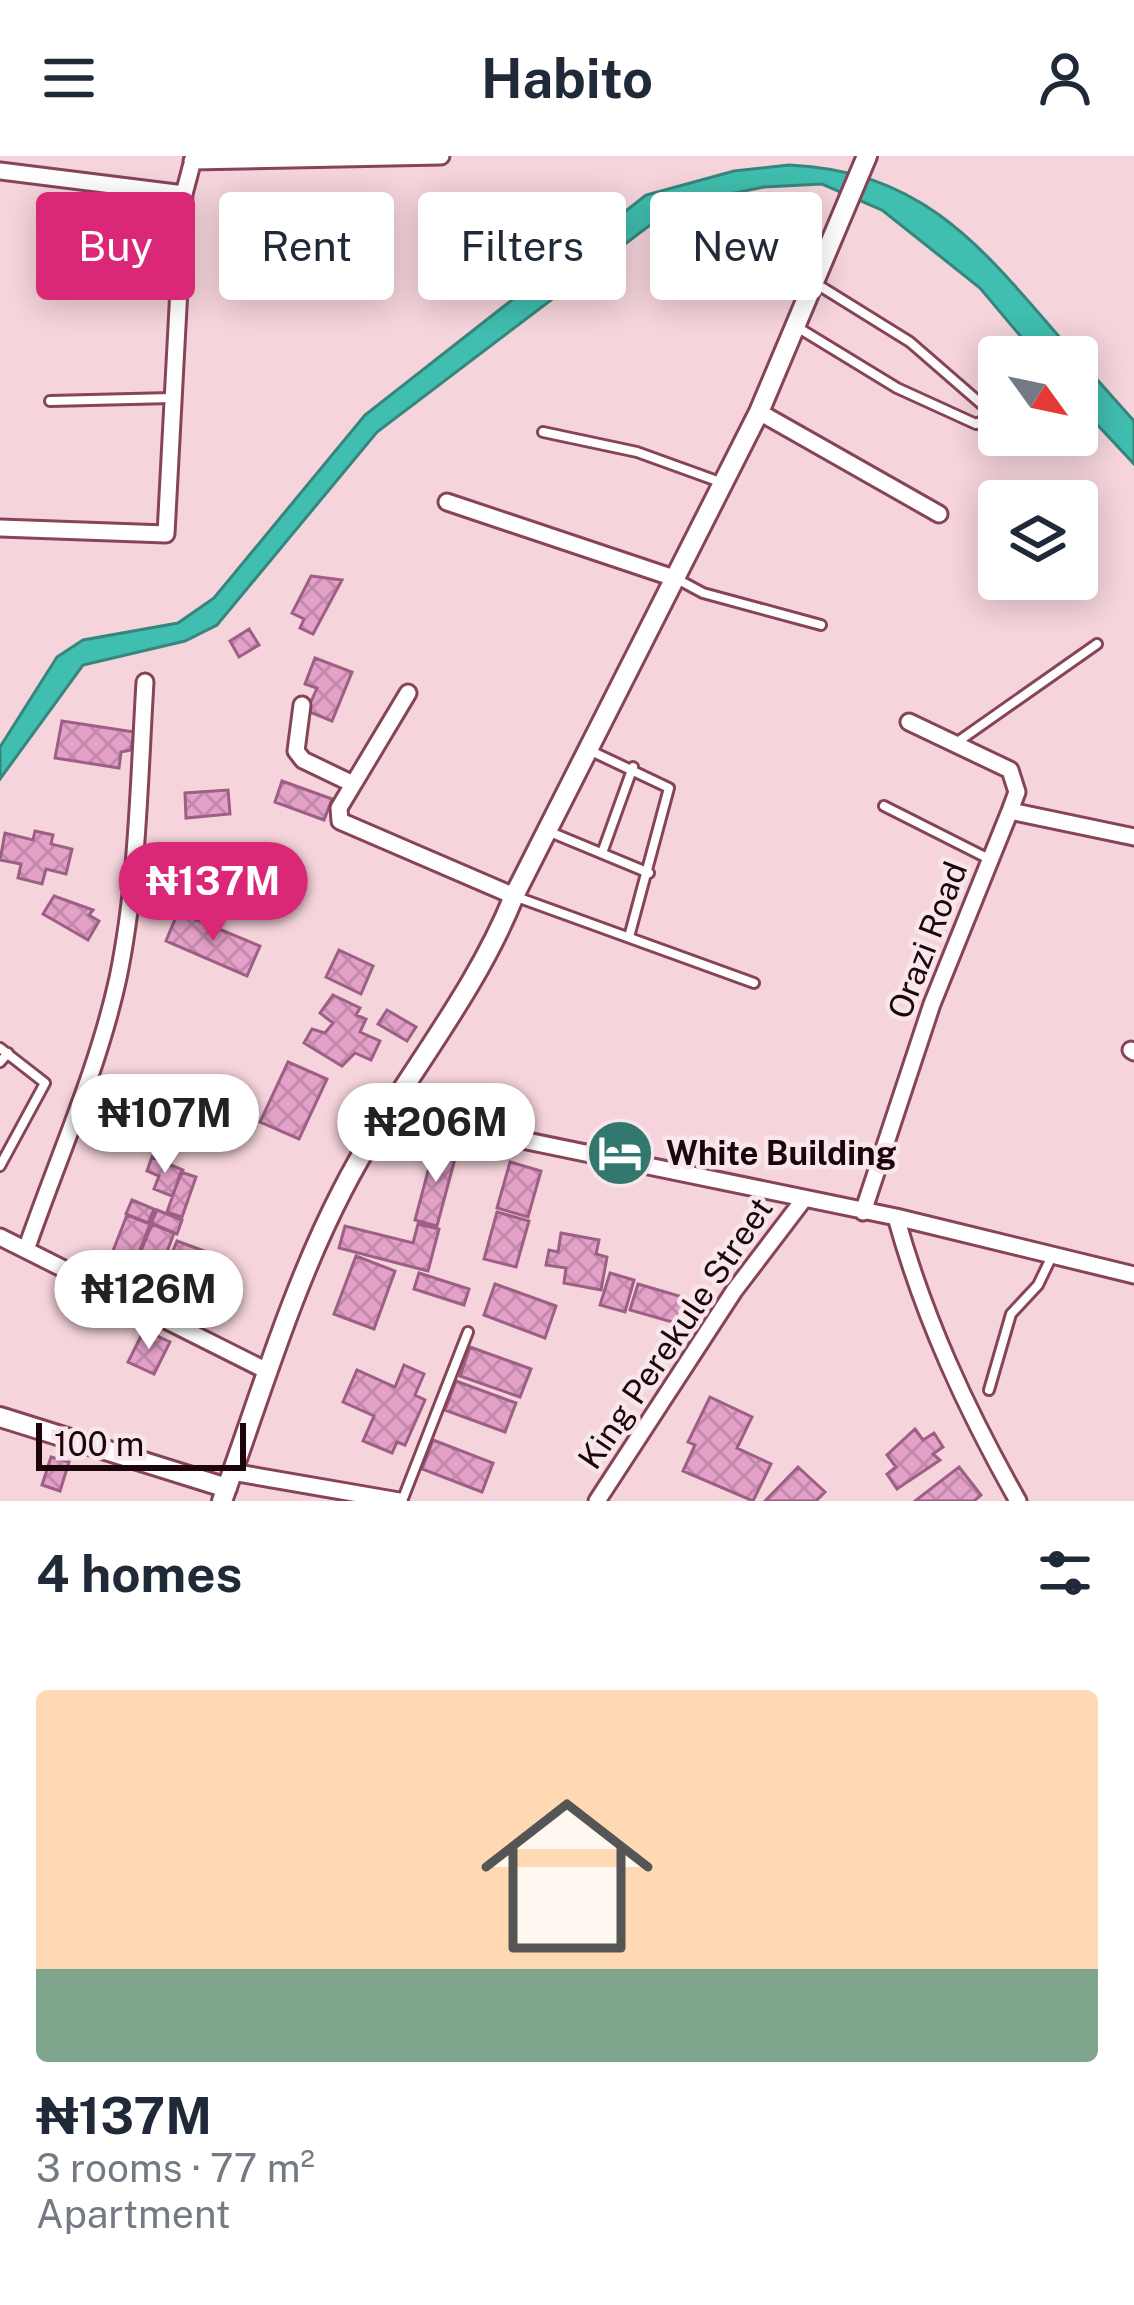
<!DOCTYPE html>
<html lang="en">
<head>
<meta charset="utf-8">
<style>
	body { margin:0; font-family:"Public Sans",sans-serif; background:#f6f6f7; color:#1f2937; height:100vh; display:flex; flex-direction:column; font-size:45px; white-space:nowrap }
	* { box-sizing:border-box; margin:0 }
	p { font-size:39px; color:#747a83 }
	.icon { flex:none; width:66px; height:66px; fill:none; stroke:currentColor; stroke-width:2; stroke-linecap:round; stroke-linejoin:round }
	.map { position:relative; height:1345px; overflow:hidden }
	.sheet { display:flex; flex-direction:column; background:#fff; flex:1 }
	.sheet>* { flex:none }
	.hud { position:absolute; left:36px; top:36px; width:1062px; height:108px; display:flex; gap:24px }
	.needle { width:78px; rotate:123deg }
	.fabs { position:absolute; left:978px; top:180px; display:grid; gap:24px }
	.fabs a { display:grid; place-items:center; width:120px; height:120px; border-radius:12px; background:#fff; box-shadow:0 6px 30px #0003; font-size:60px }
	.scale { position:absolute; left:36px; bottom:30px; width:210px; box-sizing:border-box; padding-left:12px; border:6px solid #1e050c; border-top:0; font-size:33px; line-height:42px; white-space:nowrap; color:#1e050c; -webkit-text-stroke:9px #f7e6ea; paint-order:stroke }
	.price { position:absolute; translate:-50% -102px; padding:0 27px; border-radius:42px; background:#fff; color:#222; font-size:39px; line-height:78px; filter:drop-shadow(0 3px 6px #0008) }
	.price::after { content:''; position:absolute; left:50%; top:72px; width:36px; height:27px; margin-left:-18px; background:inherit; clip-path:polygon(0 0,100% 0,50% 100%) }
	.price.selected { background:#db2777; color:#fff }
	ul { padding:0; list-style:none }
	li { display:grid; align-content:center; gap:24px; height:636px; padding:0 36px }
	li+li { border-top:3px solid #e0e1e3 }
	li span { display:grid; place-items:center; height:372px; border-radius:12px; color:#555 }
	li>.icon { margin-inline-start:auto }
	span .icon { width:216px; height:216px; fill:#fffc; stroke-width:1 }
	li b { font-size:51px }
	h2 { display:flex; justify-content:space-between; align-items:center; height:144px; padding:0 36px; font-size:51px }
	.chip { padding:0 42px; border-radius:12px; background:#fff; box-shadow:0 6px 30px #0003; font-size:42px; line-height:108px }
	.chip.selected { background:#db2777; color:#fff }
	header { display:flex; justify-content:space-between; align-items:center; height:156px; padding:0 36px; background:#fff; font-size:54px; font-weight:700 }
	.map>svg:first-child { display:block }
</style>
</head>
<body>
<header><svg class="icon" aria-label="menu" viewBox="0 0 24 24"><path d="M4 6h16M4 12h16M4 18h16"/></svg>Habito<svg class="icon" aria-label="person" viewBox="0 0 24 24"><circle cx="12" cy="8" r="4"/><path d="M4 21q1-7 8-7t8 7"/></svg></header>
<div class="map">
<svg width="1134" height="1345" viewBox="0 0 1134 1345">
	<defs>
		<pattern id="building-cross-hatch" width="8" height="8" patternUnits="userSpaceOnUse" patternTransform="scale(3)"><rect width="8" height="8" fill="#e4a1c8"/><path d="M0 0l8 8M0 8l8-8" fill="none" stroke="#c389ab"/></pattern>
	</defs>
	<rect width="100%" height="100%" fill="#f5d4db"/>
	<!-- water -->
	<path fill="#40beaf" stroke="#36867e" stroke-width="3" d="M789,9C933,15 990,103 1077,201H1038L980,132L882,54L822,28L764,31L715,41L658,63L377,276L217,469L185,485L83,509L0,623V591L57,501L83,484L178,467L214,442L365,259L646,39L734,15Z
		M1077,201L1134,265V308L1077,247Z"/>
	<!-- building -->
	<path fill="url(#building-cross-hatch)" stroke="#9d5f85" stroke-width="3" d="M311,420L342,424L313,478L300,472L304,463L292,457Z
		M249,473L259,489L239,501L230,485Z
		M315,502L352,516L332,565L307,555L317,532L305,528Z
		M62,565L134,576L131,594L121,596L119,612L55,602Z
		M282,625L332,643L324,664L275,646Z
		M228,634L230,658L186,662L185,637Z
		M35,675L53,679L51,688L72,693L66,718L46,713L42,728L18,722L21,708L0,704L5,677L33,684Z
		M54,740L93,754L89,759L99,765L88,784L43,758Z
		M178,756L260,790L247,820L166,785Z
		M339,794L373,810L361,838L326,821Z
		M333,839L360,852L356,859L366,863L360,876L380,885L371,904L355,897L342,910L304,887L312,873L325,877L333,867L320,857Z
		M387,854L416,871L407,885L378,868Z
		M288,906L327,923L299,983L260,966Z
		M435,989L457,995L437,1070L415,1064Z
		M152,1001L183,1014L172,1040L154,1033L159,1020L147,1015Z
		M510,1006L541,1015L528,1061L497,1052Z
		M181,1016L196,1021L182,1061L167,1056Z
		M132,1044L154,1053L148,1067L126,1058Z
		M157,1054L182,1064L177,1078L151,1067Z
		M497,1056L529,1065L516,1111L484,1103Z
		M127,1059L150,1068L134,1109L111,1100Z
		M152,1068L174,1077L158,1119L135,1110Z
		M418,1068L439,1073L428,1115L339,1092L345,1070L413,1087Z
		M561,1077L599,1084L596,1098L607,1101L601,1134L564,1127L566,1112L546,1109L549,1094L558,1096Z
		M177,1085L204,1095L187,1139L171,1133L177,1120L165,1115Z
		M356,1100L395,1115L374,1173L334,1158Z
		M206,1101L232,1112L219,1141L206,1136L200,1150L187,1145Z
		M419,1117L469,1133L464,1149L414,1133Z
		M610,1117L634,1124L625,1156L600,1149Z
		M495,1128L556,1150L545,1182L484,1159Z
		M638,1128L686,1142L679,1168L630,1154Z
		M144,1174L170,1186L154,1218L128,1206Z
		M470,1191L531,1213L520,1241L460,1220Z
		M404,1209L424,1218L415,1239L425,1244L405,1289L397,1286L392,1297L363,1285L374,1260L343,1246L357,1214L395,1231Z
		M456,1225L516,1247L505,1276L445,1254Z
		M710,1241L752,1261L737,1292L771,1308L753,1345L683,1315L695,1289L688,1286Z
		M915,1273L923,1284L934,1277L943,1291L933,1298L940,1304L897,1333L887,1318L896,1311L887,1299Z
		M433,1284L493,1307L482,1336L422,1313Z
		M51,1301L69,1306L60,1335L42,1329Z
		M798,1311L825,1336L816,1345H765Z
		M959,1311L981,1339L974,1345H915Z"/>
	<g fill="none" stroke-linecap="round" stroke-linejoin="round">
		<!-- service casing -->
		<g stroke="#874457" stroke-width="14">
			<path id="service" d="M797,171L897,232L976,268L985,264L986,252L910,186L815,127
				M50,245L172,242
				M543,276L637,296L720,326
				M677,423L703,437L821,469
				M956,587L1097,488
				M591,595L669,632L629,781
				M884,650L989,703
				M550,676L649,717
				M602,697L633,611
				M514,740L754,827
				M0,892L45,927L0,1010
				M0,906L8,897
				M989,1234L1011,1158L1038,1129L1052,1100
				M402,1345L468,1176"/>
		</g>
		<!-- minor casing -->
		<g stroke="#874457" stroke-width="21">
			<path id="minor" d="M192,5L441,0
				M0,15L184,38
				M759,256L939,358
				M447,346L677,423
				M0,372L166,378L184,38L194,0
				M408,537L339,652L340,665L514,740
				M302,549L296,595L303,604L353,628
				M909,566L1010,614L1017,636L1010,655
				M1131,894L1134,896
				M391,957L896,1061L1134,1119
				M863,1056L932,848L1010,655L1134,681
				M896,1061C924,1162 966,1253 1018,1345
				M0,1081L267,1215
				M26,1094C57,1004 98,914 118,822C138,725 139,624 145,526
				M232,1316L399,1345
				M597,1345L734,1135L804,1043"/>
		</g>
		<!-- tertiary casing -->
		<g stroke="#874457" stroke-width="24">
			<path id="tertiary" d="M0,1261L227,1332
				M222,1345C260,1241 291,1134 342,1035C394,933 471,847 514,740L759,256L867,0"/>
		</g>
		<!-- service -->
		<use href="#service" stroke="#fff" stroke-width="8"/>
		<!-- minor -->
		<use href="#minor" stroke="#fff" stroke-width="15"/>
		<!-- tertiary -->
		<use href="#tertiary" stroke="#fff" stroke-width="18"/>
	</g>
	<!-- icons -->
	<defs>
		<g id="hotel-disc" transform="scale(3.45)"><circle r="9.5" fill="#32786e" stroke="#f7e6ea"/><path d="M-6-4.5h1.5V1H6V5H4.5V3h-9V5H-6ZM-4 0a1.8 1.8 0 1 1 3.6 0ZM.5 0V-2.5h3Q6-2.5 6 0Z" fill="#fff"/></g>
	</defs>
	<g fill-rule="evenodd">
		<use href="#hotel-disc" x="620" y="997"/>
	</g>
	<g text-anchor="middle" stroke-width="9" stroke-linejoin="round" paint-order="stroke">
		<!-- street labels -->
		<g font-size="33" fill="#1e050c" stroke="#f7e6ea">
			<text transform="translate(927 784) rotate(-69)" y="12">Orazi Road</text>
			<text transform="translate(675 1177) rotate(-56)" y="12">King Perekule Street</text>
		</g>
		<!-- poi labels -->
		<g font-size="33" font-weight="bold" fill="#1e050c" stroke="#f7e6ea" text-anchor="start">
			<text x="666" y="1009">White Building</text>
		</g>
	</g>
</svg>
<div class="fabs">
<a><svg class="needle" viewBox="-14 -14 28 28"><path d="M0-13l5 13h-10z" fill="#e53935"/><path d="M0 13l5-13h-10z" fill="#747a83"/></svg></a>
<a><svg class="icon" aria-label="layers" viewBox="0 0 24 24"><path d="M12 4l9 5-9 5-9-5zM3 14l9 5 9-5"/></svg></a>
</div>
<div class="scale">100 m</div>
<b class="price selected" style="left:213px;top:788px">₦137M</b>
<b class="price" style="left:165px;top:1020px">₦107M</b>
<b class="price" style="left:436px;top:1029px">₦206M</b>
<b class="price" style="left:149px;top:1196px">₦126M</b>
<div class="hud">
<a class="chip selected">Buy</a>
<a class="chip">Rent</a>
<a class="chip">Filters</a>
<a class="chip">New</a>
</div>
</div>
<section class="sheet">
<h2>4 homes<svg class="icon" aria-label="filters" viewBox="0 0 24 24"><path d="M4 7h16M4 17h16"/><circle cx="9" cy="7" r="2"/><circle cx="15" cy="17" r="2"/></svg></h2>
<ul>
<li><span style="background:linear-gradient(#ffd9b3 75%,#7fa58c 0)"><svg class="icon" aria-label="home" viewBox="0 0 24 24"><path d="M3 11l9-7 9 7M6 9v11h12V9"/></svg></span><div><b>₦137M</b><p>3 rooms · 77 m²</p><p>Apartment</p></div></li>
</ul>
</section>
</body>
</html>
